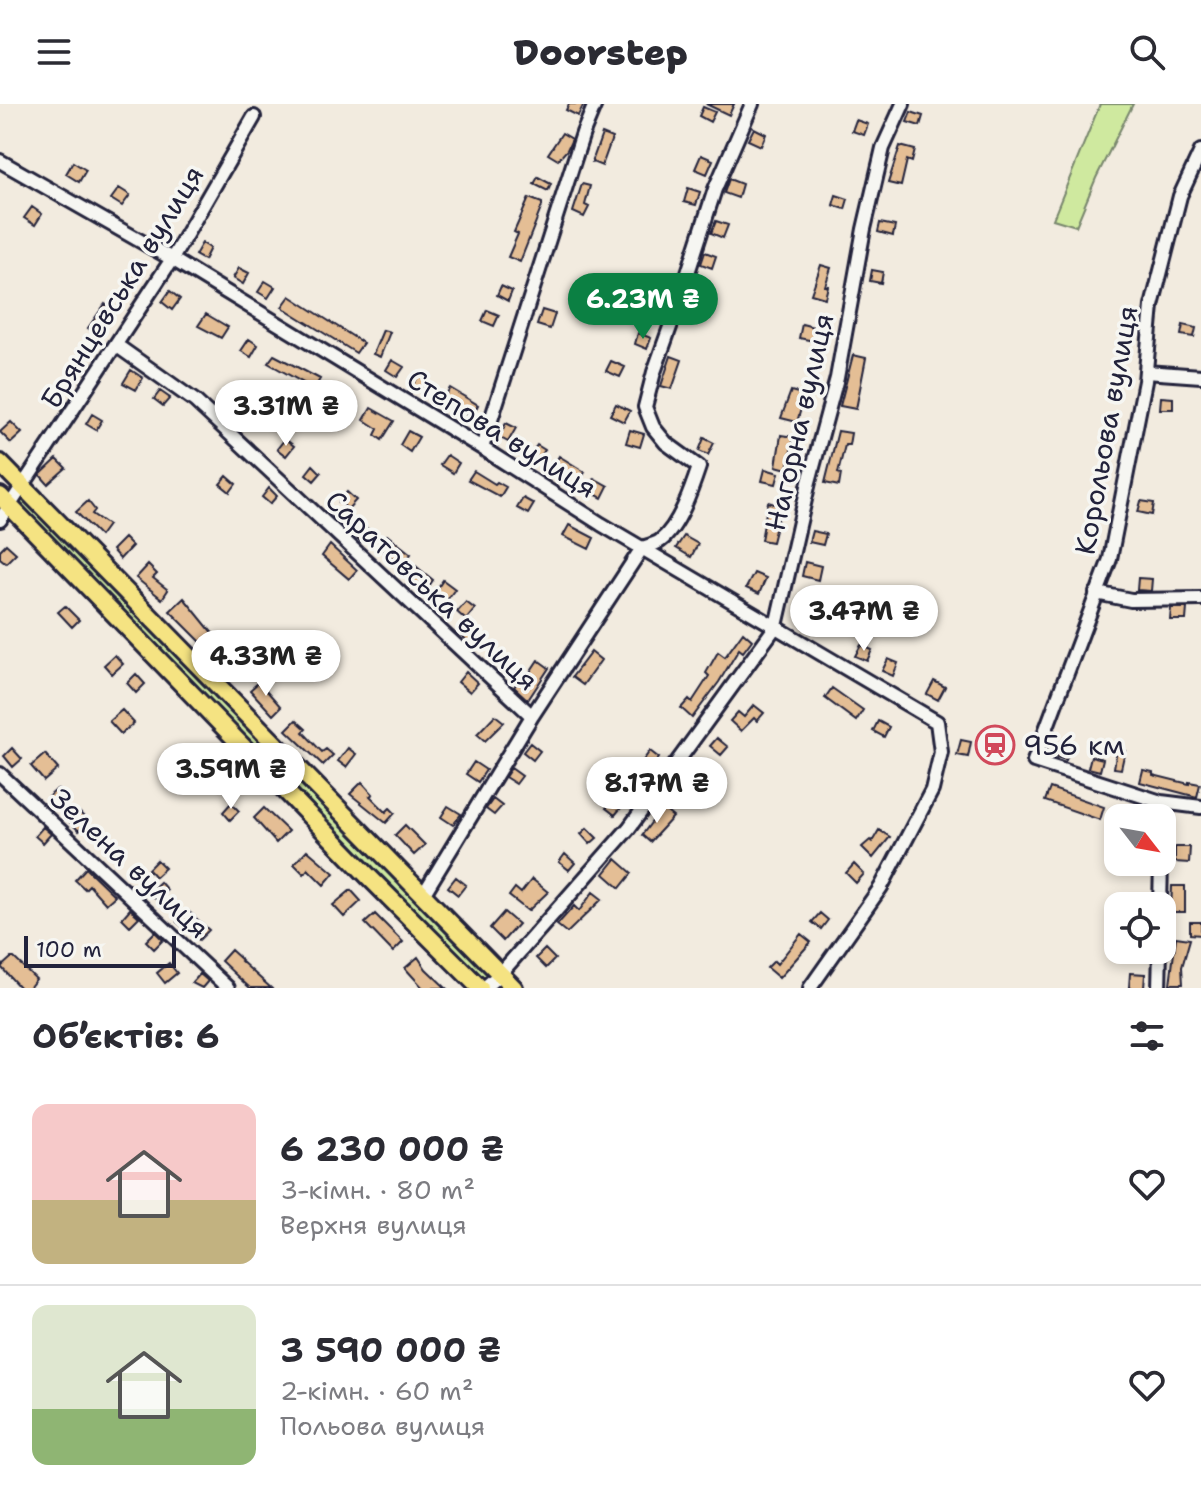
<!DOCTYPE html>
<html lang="uk">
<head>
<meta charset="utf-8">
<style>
	body { margin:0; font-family:"Shantell Sans",sans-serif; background:#f7f7f7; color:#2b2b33; height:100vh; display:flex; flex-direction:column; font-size:30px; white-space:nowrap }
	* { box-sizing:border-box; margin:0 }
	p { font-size:26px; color:#7c7c81 }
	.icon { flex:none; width:44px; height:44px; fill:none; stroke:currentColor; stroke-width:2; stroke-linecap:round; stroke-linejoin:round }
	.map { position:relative; height:884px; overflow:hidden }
	.side { display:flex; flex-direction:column; background:#fff; flex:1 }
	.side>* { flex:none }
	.needle { width:52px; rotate:121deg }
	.controls { position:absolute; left:1104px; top:700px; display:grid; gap:16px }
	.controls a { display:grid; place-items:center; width:72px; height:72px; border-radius:16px; background:#fff; box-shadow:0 4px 12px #0003; font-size:40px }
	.scale { position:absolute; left:24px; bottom:20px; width:152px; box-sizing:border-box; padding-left:8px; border:4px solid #22223b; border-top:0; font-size:22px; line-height:28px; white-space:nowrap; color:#22223b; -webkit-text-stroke:6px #f6f6f2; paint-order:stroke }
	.price { position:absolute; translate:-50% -68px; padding:0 18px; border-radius:28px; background:#fff; color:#222; font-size:26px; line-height:52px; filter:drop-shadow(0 2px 4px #0008) }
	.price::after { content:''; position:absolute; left:50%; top:48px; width:24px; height:18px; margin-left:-12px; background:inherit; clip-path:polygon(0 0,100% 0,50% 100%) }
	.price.active { background:#0b8043; color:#fff }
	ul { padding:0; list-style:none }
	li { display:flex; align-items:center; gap:24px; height:200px; padding:0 32px }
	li+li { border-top:2px solid #e1e1e2 }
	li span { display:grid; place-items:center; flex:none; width:224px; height:160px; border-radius:16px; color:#555 }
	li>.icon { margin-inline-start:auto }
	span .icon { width:96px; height:96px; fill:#fffc; stroke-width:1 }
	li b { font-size:34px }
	h2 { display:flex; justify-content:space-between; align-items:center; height:96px; padding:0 32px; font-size:34px }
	header { display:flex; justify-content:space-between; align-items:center; height:104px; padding:0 32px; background:#fff; font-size:36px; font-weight:800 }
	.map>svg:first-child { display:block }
</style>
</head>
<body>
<header><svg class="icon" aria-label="menu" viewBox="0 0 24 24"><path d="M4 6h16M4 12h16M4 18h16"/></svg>Doorstep<svg class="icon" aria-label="search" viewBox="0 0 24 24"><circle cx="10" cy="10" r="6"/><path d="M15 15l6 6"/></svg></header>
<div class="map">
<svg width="1201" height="884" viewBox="0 0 1201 884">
	<rect width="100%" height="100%" fill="#f2ebdf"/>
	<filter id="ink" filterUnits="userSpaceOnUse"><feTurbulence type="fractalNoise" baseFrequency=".0125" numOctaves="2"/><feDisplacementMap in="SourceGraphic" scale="16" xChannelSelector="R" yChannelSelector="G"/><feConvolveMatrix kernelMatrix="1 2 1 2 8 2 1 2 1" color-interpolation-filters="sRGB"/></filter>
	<g filter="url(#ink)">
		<!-- green -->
		<path fill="#cfe99f" stroke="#78866d" stroke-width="2" d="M1100,0H1133L1096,74L1076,122L1053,115Z
			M25,394L488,867L487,872L479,875L19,404V399Z"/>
		<!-- building -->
		<path fill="#e4be95" stroke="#22223b" stroke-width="2" d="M569,0H584L578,12L566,6Z
			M706,0H734L729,11Z
			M703,3L715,8L710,18L699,12Z
			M911,8L923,12L920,22L907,18Z
			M856,16L868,20L864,31L852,27Z
			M754,24L766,30L761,42L748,36Z
			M562,29L572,35L567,46L558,56L548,50Z
			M602,30L612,34L602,62L592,58Z
			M900,42L915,46L912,58L907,56L901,82L888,79Z
			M701,51L713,56L707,70L695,65Z
			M73,58L86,66L79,78L66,70Z
			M538,73L551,80L548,87L534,80Z
			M729,75L742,80L738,94L724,89Z
			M582,80L590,82L585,101L589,103L584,113L573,108Z
			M119,84L130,91L122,102L111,95Z
			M688,84L700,88L696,101L684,98Z
			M836,91L848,95L845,105L833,101Z
			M529,94L542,99V102L520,158L508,153L518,130L514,128Z
			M32,103L42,110L35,121L24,114Z
			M716,117L728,121L723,134L711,129Z
			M880,119L895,122L893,132L878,128Z
			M202,139L210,144L204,156L195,151Z
			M705,148L716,152L712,164L701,160Z
			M821,161L831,164L825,182H828L825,194L811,190Z
			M239,164L249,169L243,180L233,174Z
			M134,165L142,171L134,182L126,176Z
			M872,166L883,168L881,179L870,177Z
			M696,174L708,178L696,214L685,211Z
			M265,177L275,183L268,194L258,188Z
			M501,182L512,187L508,197L497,191Z
			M170,187L180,195L172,206L162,198Z
			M290,192L363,239L356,249L282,203Z
			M105,200L115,208L98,231L88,224Z
			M487,206L499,211L494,222L482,217Z
			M542,206L555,210L550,225L537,221Z
			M206,210L228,223L221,234L198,222Z
			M802,220L817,224L814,237L799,234Z
			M1183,221L1196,224L1194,233L1181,231Z
			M383,226L390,228L380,253L373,250Z
			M638,229L651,234L647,245L635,240Z
			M249,235L258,241L251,253L241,247Z
			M274,251L320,275L313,287L304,282L305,280L268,259Z
			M853,251L866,254L856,305L840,302Z
			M671,252L682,256L672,285L661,282Z
			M392,256L404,263L397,273L386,266Z
			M611,257L625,263L620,273L606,267Z
			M131,266L143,274L136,286L123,279Z
			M419,271L428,277L421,288L412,282Z
			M450,284L478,301L472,313L443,295Z
			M338,286L348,292L341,304L331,298Z
			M160,287L170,294L163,302L154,295Z
			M791,287L805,291L797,318L781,314Z
			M1161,293L1173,294V305H1160Z
			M616,300L630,307L624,318L610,311Z
			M371,304L394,317L382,336L375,331L378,325L364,316Z
			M92,310L102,316L96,326L86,320Z
			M11,318L22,329L11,339L0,328Z
			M506,319L516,324L508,338L499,333Z
			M630,326L644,330L640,343L626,339Z
			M408,327L419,333L410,348L400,341Z
			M838,327L851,329L849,341H845L838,369L841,370L839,382L825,379Z
			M781,331L794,333L787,365L776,362Z
			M704,334L714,339L708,351L699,347Z
			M285,335L294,342L286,352L277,345Z
			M537,341L545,346L538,356L530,351Z
			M447,351L459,359L453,369L440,361Z
			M559,352L585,368L577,382L552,365Z
			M57,355L66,364L48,380L40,371Z
			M313,361L321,369L314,377L306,370Z
			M765,365L779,369L776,380L762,377Z
			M474,367L495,380L497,378L506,383L500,393L468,376Z
			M227,372L236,380L230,388L220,380Z
			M594,374L608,382L602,394L587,386Z
			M269,384L277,392L270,400L262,393Z
			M347,388L356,396L348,405L339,398Z
			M523,394L534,400L528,410L517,404Z
			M88,397L95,406L92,410L108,421L100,432L76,408Z
			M1141,397L1154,399L1152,411L1138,408Z
			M768,398L781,402L772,438L761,436Z
			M360,418L371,428L361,438L350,428Z
			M569,421L594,434L589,445L563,432Z
			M812,427L826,430L823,441L809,438Z
			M387,431L411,450L407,455L433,476L429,482L422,477L418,483L409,476L413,470L377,442Z
			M684,432L698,440L691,453L676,444Z
			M124,434L132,442L120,455L112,446Z
			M6,440L16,449L6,459L0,454V446Z
			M330,441L357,466L349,475L322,452Z
			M805,458L821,462L818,476L802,472Z
			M148,461L157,470L153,474L168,486L162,495L136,474Z
			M754,469L766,474L759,490L746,484Z
			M1138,474L1152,475L1151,487L1137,486Z
			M443,476L455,485L447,496L435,488Z
			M184,494L223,542L214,551L170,507Z
			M466,498L475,505L466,516L457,508Z
			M65,502L79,516L72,523L58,508Z
			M1171,504H1187L1186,516H1170Z
			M470,520L480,529L470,540L460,530Z
			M743,528L752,536L743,548L739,545L719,578L692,614L681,604L689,595L692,598L709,572L706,569L718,548L725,553Z
			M861,541L872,546L867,557L855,552Z
			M591,548L601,556L583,581L572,573Z
			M115,551L123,560L112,570L104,561Z
			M888,555L898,559L893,572L882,567Z
			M538,556L549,564L528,596L514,583L521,574L524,577Z
			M466,568L478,579L470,588L458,578Z
			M136,570L145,580L136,589L127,579Z
			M934,577L945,583L938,596L927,590Z
			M259,578L281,603L273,611L250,586Z
			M832,584L863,606L856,617L825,594Z
			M754,601L764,609L757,617L754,614L741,627L730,617L738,608L744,613Z
			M122,606L134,619L121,630L109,617Z
			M495,611L504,618L485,637L477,630Z
			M296,616L306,625L303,628L322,648L326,645L333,651L323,661L286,626Z
			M878,617L889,623L884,633L873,627Z
			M717,634L728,643L721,651L710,642Z
			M961,636L971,638L968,653L957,651Z
			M530,639L540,647L533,656L523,648Z
			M1062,639L1071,643L1066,656L1056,653Z
			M12,644L22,655L13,663L4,652Z
			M348,644L356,650L346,663L338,657Z
			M1117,645L1125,647L1121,665L1114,664Z
			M650,647L659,654L640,679L632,672Z
			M45,650L58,665L44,677L31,662Z
			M1091,652L1103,655L1100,667L1088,664Z
			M474,658L486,666L478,678L466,670Z
			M693,662L701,669L684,694L675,686Z
			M222,663L232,675L220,686L210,674Z
			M511,664L522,672L516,680L505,673Z
			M1143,666L1153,668V671L1189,680V678L1200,680L1197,693L1140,678Z
			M362,678L373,690L370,692L386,708L390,704L395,709L386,719L350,690Z
			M1050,684L1104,703L1100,716L1045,697Z
			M57,685L68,696L59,705L48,693Z
			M616,692L625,699L615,711L606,704Z
			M493,695L502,702L494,711L486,705Z
			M231,699L239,707L230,716L223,708Z
			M448,702L461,710L453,721L441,713Z
			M264,704L288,727L276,739L254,714Z
			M662,704L673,713L650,738L642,731Z
			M80,709L88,717L79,727L70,718Z
			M405,721L425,741L414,751L395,731Z
			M43,723L51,730L43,739L35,732Z
			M587,724L597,734L590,740L581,730Z
			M879,726L890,733L873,754L862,743L870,736L872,738Z
			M1175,743H1190L1189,759L1175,758Z
			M307,746L334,769L324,781L308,765L304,770L294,760Z
			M565,750L575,759L569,766L559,758Z
			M616,755L632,769L620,784L604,770Z
			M157,756L165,764L155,773L148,765Z
			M854,760L864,770L856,779L846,769Z
			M86,764L115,792L106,800L89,781L85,785L75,776Z
			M456,773L466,781L458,791L448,783Z
			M532,775L548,788L528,807L509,792L515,784L521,789Z
			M160,778L167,786L157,796L149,788Z
			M1172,782H1185V808H1171Z
			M351,786L361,797L344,813L333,801Z
			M593,788L602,795L567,829L557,821L574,802L579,807Z
			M1133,792L1149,794L1148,802H1132Z
			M130,805L139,813L130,822L122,814Z
			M188,807L209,826L199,836L177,818Z
			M504,808L518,820L503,837L490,824Z
			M820,809L828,816L821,825L812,818Z
			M375,810L403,838L393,848L365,819Z
			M1190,818H1201V831L1190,830Z
			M155,828L163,836L154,845L146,837Z
			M801,830L811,838L779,874L767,864L774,857L777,860Z
			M1176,833L1190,835L1182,863L1183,880H1170Z
			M545,845L555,855L546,864L536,854Z
			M231,846L242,856L241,857L271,884H250L239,874L221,857Z
			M418,853L426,865L446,884H423L405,864Z
			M11,854H14L36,875L29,884H20L1,863Z
			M169,859L177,869L165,879L157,869Z
			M1130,869L1145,870L1144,884H1129Z
			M200,870L208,877L202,884L192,879Z"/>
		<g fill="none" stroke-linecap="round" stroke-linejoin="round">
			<!-- minor casing -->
			<g stroke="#22223b" stroke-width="18">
				<path id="minor" d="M1201,47L1180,92L1152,202L1145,277L1110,455L1034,657L1161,698L1201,703
					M0,57L172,155L482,344L601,420L937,618L941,648L932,686L881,783L810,884
					M116,241L195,297L532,612
					M1146,268L1201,272
					M482,344L583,29L595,0
					M0,416L172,155L254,13
					M1096,489L1131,496L1201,495
					M0,670L228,884
					M1161,714V698
					M423,791L532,612L642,444C648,442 656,440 660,437C679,423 692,384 699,363L666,339L653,323L645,303L654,268L675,209L715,85L752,0
					M1160,802L1161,758
					M484,884L500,870L629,724L776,522L809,378L837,274L864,125L883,44L903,0
					M1159,884L1160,846"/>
			</g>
			<!-- major casing -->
			<g stroke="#22223b" stroke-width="22">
				<path id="major" d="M0,359L514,884
					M0,392L369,773L480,884"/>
			</g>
			<!-- minor -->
			<use href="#minor" stroke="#f6f6f2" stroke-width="12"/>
			<!-- major -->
			<use href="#major" stroke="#f5e382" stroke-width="16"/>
		</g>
	</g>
	<!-- icons -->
	<defs>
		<g id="station-ring" transform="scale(2)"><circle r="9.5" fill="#f6f6f2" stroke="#d1495b" stroke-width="1.5"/><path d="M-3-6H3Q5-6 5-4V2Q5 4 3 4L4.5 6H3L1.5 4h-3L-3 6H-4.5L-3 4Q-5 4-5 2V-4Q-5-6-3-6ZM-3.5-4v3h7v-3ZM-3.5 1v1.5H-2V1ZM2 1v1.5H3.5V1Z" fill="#d1495b"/></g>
	</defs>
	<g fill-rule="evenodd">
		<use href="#station-ring" x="995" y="641"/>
	</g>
	<g text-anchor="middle" stroke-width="7" stroke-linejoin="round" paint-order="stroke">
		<!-- street labels -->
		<g font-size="28" fill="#22223b" stroke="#f6f6f2">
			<text transform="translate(122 183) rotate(-58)" y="10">Брянцевська вулиця</text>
			<text transform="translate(799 318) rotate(-77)" y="10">Нагорна вулиця</text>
			<text transform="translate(1106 326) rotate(-80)" y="10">Корольова вулиця</text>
			<text transform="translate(502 329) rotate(32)" y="10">Степова вулиця</text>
			<text transform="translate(432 486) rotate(43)" y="10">Саратовська вулиця</text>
			<text transform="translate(130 759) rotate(43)" y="10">Зелена вулиця</text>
		</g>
		<!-- poi labels -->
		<g font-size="28" fill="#22223b" stroke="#f6f6f2" text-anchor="start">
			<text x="1023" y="651">956 км</text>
		</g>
	</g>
</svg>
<div class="controls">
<a><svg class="needle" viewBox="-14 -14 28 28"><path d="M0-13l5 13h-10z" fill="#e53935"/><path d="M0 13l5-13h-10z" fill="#7c7c81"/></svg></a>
<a><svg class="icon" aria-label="locate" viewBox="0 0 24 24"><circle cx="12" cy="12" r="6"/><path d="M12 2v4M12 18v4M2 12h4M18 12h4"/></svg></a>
</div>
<div class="scale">100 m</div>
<b class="price active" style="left:643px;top:237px">6.23M ₴</b>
<b class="price" style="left:286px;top:344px">3.31M ₴</b>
<b class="price" style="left:864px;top:549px">3.47M ₴</b>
<b class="price" style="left:266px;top:594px">4.33M ₴</b>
<b class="price" style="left:231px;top:707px">3.59M ₴</b>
<b class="price" style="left:657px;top:721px">8.17M ₴</b>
</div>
<section class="side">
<h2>Об’єктів: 6<svg class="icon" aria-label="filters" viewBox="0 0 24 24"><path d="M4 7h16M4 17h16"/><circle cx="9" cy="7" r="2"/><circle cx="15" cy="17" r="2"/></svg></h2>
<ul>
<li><span style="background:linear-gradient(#f6c9c9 60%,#c2b280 0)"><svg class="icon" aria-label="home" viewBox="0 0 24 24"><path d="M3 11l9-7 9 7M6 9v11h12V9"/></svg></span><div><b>6 230 000 ₴</b><p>3-кімн. · 80 m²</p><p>Верхня вулиця</p></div><svg class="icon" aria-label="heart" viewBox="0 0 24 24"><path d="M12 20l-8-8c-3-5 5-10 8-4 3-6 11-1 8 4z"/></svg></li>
<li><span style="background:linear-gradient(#dfe7d0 65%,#8fb573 0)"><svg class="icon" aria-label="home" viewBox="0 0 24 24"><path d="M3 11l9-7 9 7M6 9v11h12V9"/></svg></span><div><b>3 590 000 ₴</b><p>2-кімн. · 60 m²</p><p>Польова вулиця</p></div><svg class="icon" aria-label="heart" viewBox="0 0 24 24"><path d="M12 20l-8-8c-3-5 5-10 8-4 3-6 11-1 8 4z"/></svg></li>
</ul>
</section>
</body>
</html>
